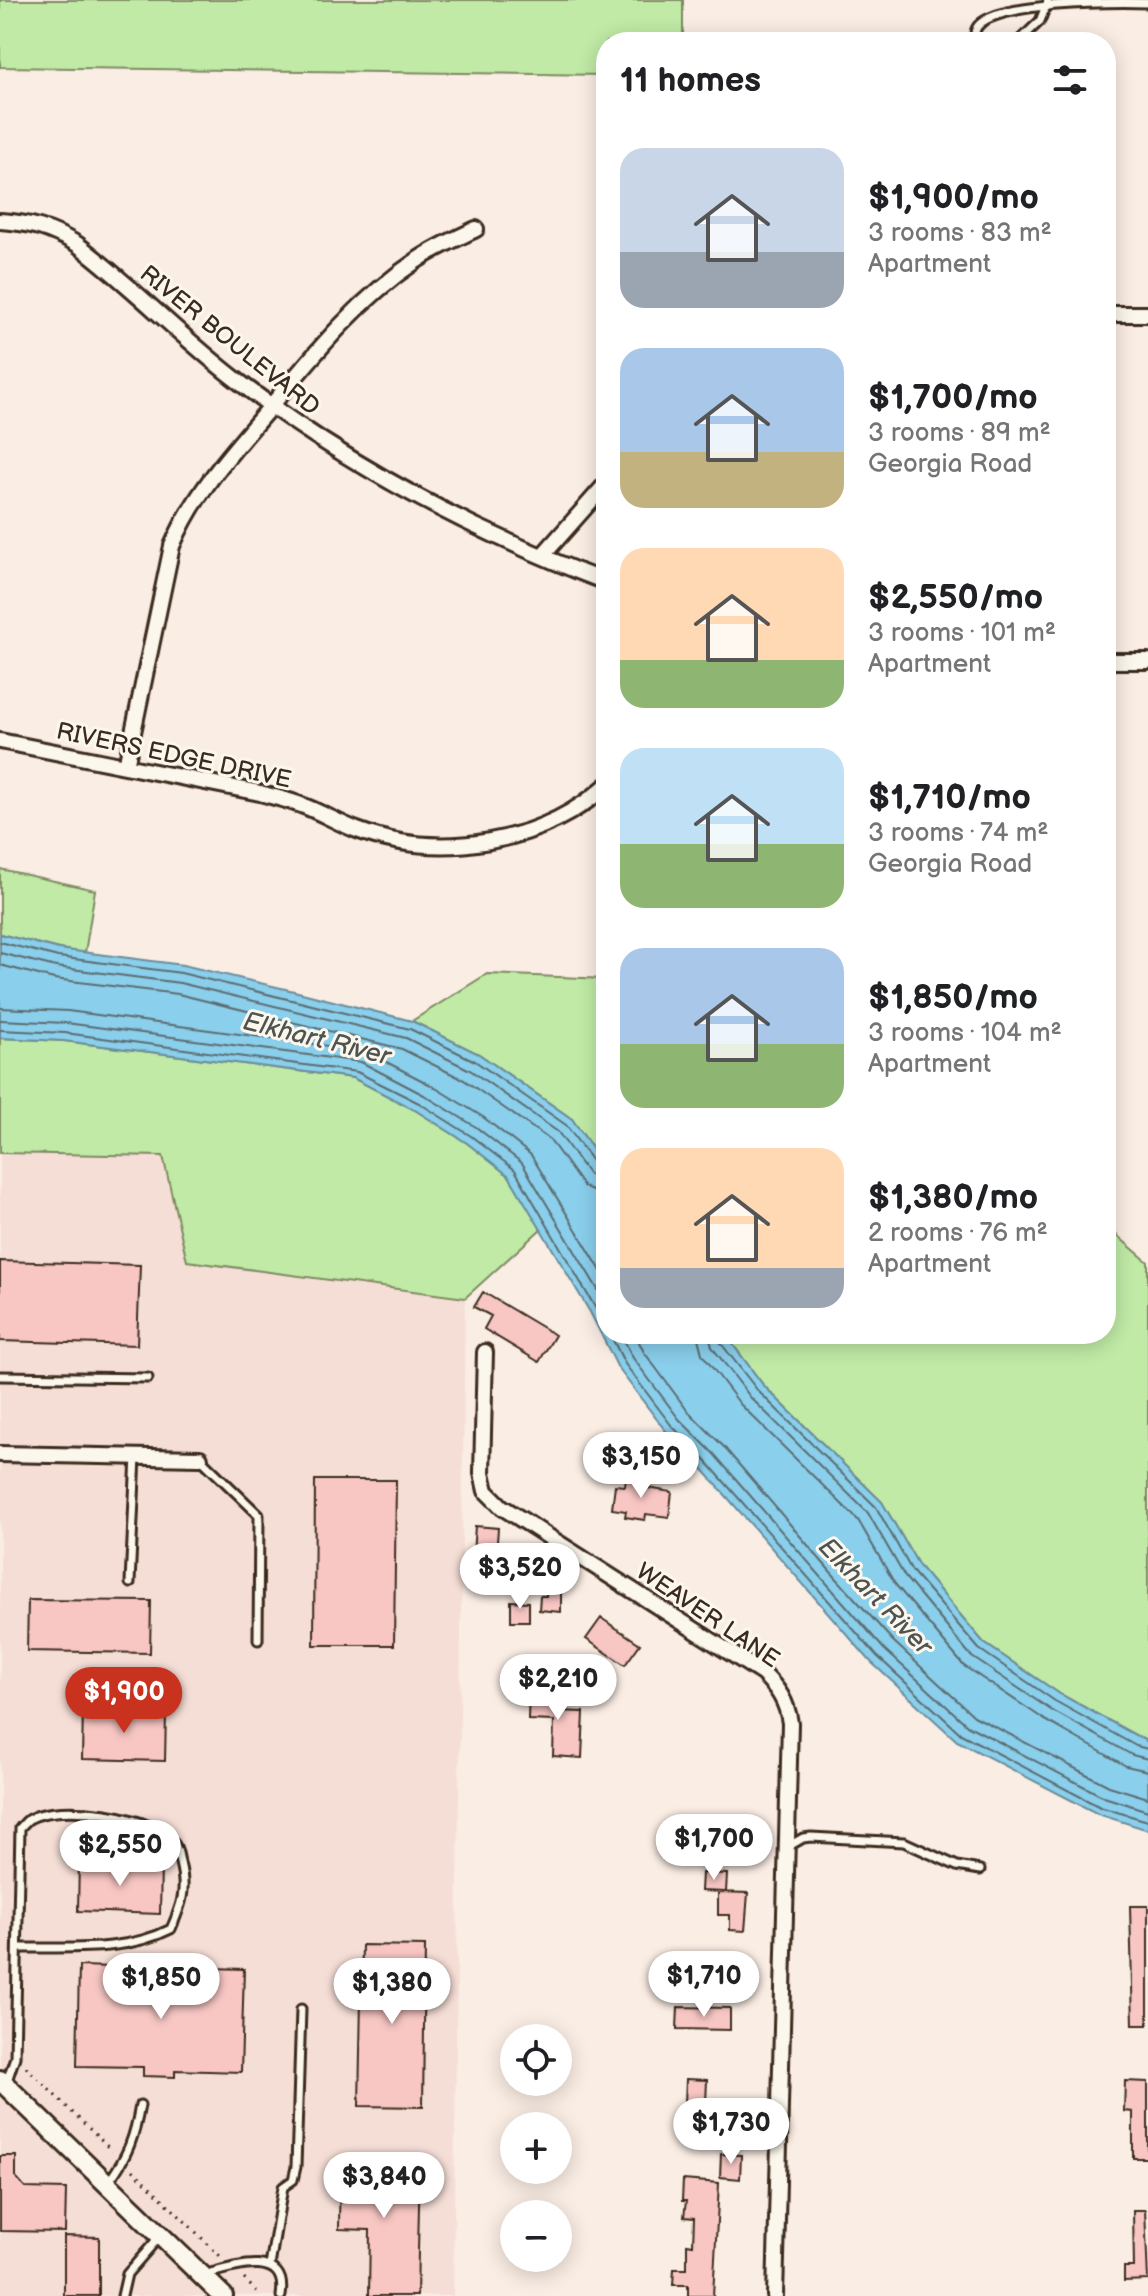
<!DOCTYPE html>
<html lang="en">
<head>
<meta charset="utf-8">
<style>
	body { margin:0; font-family:"Balsamiq Sans",sans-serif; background:#f6f6f6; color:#202124; height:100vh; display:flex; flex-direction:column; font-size:30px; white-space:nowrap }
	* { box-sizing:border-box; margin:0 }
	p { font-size:26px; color:#757577 }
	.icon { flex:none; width:44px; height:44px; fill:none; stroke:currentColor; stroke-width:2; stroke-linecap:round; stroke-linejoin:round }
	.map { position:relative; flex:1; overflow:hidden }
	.drawer { position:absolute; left:596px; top:32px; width:520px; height:1312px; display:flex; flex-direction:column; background:#fff; border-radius:32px; box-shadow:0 4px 20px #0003 }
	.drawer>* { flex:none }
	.tools { position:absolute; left:500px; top:2024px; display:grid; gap:16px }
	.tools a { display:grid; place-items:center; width:72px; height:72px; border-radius:50%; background:#fff; box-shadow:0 4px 20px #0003; font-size:40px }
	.price { position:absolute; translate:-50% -68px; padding:0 18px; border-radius:28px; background:#fff; color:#222; font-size:26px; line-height:52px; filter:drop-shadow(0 2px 4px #0008) }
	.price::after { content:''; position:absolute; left:50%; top:48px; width:24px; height:18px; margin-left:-12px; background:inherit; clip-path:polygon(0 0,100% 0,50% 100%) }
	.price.selected { background:#c8321e; color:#fff }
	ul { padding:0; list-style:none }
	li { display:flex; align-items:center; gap:24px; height:200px; padding:0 24px }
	li span { display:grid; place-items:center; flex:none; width:224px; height:160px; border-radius:24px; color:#555 }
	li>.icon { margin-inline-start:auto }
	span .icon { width:96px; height:96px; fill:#fffc; stroke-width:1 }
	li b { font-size:34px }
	h2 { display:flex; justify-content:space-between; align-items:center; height:96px; padding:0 24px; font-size:34px }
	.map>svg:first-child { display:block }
</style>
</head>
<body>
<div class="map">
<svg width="1148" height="2296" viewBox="0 0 1148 2296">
	<rect width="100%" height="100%" fill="#faede4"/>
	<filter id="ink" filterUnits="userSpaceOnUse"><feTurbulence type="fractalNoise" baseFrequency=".0125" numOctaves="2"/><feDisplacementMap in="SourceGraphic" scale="16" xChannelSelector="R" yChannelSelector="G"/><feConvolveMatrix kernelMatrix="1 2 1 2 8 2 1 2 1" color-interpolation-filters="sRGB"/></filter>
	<g filter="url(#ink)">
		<!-- built -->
		<path fill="#f5ded6" d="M0,1153L163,1156L187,1261L465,1298L453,2296H0Z"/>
		<!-- green -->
		<path fill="#c0eaa6" stroke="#7e8a62" stroke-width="2" d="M0,0H683V42H606V75L0,67Z
			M0,869L95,890L85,953L59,949L0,934Z
			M487,974L606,979V1168L572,1119L479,1054L412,1021Z
			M0,1038L64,1041L353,1078L415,1110L467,1143L509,1176L542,1228L465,1298L187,1261L163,1156L0,1153Z
			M1106,1226L1148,1262V1742L1060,1694L984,1643L919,1566L882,1502L764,1386L725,1334H1106Z"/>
		<!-- water -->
		<path fill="#8acfec" stroke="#6a8d9a" stroke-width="2" d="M0,934L59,949L183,965L294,991L412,1021L479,1054L572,1119L606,1168V1334H725L764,1386L882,1502L919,1566L984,1643L1060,1694L1148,1742V1830L1098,1814L957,1741L871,1662L700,1466L665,1430L618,1368L590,1312L509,1176L467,1143L415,1110L353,1078L64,1041L0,1038Z"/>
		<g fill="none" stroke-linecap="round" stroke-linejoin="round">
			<!-- shore -->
			<path stroke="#5b6c70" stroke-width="2" d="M0,942L58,957L181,973L410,1029L475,1061L566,1125L597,1168L606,1171
				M0,953L56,967L180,983L406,1038L470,1070L558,1132L589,1175L598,1180L606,1181
				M0,965L54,979L178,994L402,1049L464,1080L550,1140L583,1186L594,1192L606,1193
				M0,1008L68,1011L365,1051L429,1084L483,1117L531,1155L606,1279
				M0,1020L66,1023L361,1062L424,1095L476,1127L522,1163L606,1303
				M0,1030L65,1033L357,1072L419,1103L471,1136L515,1170L606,1326
				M610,1334L625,1364L671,1425L706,1461L877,1656L961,1734L1100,1807L1148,1821
				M621,1334L633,1358L679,1419L714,1454L884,1649L967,1725L1104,1797L1148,1811
				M635,1334L644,1352L687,1410L723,1446L830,1571L893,1641L974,1716L1109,1786L1148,1798
				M697,1334L702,1354L740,1404L858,1520L895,1584L964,1666L1045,1720L1126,1766L1148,1771
				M709,1334L712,1347L751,1398L868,1513L905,1577L972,1657L1051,1710L1132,1755L1148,1759
				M719,1334L720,1342L758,1391L876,1507L912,1571L979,1649L1055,1701L1136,1746L1148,1749"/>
		</g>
		<!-- building -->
		<path fill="#f8c7c4" stroke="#3b2a1e" stroke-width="2" d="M0,1261L140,1265L137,1345L0,1341Z
			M483,1292L555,1335L539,1362L484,1329L491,1316L474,1307Z
			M626,1477L648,1480L647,1488L672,1492L669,1517L646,1514L645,1520L625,1517L626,1511L612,1509L615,1485L625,1486Z
			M315,1480H396L394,1645H314Z
			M475,1526L498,1528L494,1584L471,1582Z
			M547,1585L561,1587V1612L539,1610L540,1596H546Z
			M28,1600L151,1601L150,1653L27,1651Z
			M511,1601L529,1602V1621H511Z
			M601,1618L640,1644L625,1665L586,1639Z
			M529,1688L559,1690L558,1711L584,1712L582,1758L553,1756L554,1721L528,1720Z
			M83,1709L166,1711L165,1761L82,1759Z
			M727,1818L748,1820L746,1843H753L752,1860L724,1858Z
			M79,1862L161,1864L160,1914L78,1911Z
			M702,1873L727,1874L726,1892L701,1891Z
			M718,1892L748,1893L745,1931L730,1930V1915H718Z
			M1130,1906H1148V2025H1133Z
			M362,1945L425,1946L423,2107L359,2106Z
			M79,1966L147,1968L146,1997H177L178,1967L244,1969L241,2072L175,2070V2077L143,2076V2067L77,2066Z
			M678,2007L730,2008V2030L677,2029Z
			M686,2079L707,2080L706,2103H716L715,2128L684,2127Z
			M1125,2081L1148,2082V2158H1133V2112L1124,2111Z
			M721,2154L741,2155L740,2179L720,2177Z
			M0,2156H16V2178L25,2188L66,2189L65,2232L0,2231Z
			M340,2159L420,2161L417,2296H369L370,2230L339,2229Z
			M683,2180L719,2183L713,2296H688V2285H673L674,2269H687V2244L693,2245L694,2218L684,2217L686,2201H682Z
			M1133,2210H1145L1148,2280L1124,2281V2267H1134Z
			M64,2236L99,2237V2296H64Z"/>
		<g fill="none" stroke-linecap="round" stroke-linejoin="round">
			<!-- service casing -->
			<g stroke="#3b2a1e" stroke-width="13">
				<path id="service" d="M978,42C951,0 1120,2 1148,3
					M1018,42L1040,21L1048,1
					M0,1376L148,1378
					M200,1458L259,1515L258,1640
					M130,1583L136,1456
					M789,1846L803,1838L811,1837L904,1842L957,1866L980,1870
					M6,2084L15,2057L20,1828C23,1825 25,1822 29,1819C58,1802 156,1814 175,1845C178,1849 179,1858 180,1863C187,1890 182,1904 171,1929C124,1953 69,1947 18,1948
					M109,2181C128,2156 135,2135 140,2105
					M270,2266L283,2187L293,2180L296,2167L301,2009
					M204,2275C229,2268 289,2247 281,2296
					M122,2296L127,2274L160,2236"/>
			</g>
			<!-- minor casing -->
			<g stroke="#3b2a1e" stroke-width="20">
				<path id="minor" d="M0,221C31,223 50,228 77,244C132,286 180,336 234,378C346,465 474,532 606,582
					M1106,314H1148
					M543,555L606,484
					M1106,661H1148
					M0,741L260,793C274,797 288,800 301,805C321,812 338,823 357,830C439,861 541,844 606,786
					M126,766L172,546C194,494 229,455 266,412C312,357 356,301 416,261C434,248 456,239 476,229
					M485,1352L482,1473L486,1491L502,1507L762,1673C778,1688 787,1702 790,1723L775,2296
					M0,1454L200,1458"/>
			</g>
			<!-- tertiary casing -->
			<g stroke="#3b2a1e" stroke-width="24">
				<path id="tertiary" d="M0,2080L223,2296"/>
			</g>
			<!-- path -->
			<path stroke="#3b2a1e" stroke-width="3" stroke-dasharray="2 6" stroke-linecap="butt" d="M26,2067L112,2151
				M133,2170L221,2257
				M244,2279L261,2296"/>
			<!-- service -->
			<use href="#service" stroke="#fbf7ec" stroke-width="7"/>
			<!-- minor -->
			<use href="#minor" stroke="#fbf7ec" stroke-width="14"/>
			<!-- tertiary -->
			<use href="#tertiary" stroke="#fbf7ec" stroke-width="18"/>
		</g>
	</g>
	<g text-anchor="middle" stroke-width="6" stroke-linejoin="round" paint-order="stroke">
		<!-- street labels -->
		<g font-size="24" fill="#3b2a1e" stroke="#fbf7ec">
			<text transform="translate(230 340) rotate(39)" y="8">RIVER BOULEVARD</text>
			<text transform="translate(174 755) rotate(12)" y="8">RIVERS EDGE DRIVE</text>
			<text transform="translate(708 1615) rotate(34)" y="8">WEAVER LANE</text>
		</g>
		<!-- water labels -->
		<g font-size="26" font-style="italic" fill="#4f5352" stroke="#fbf7ec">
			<text transform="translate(317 1038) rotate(14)" y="9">Elkhart River</text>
			<text transform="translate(876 1596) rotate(46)" y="9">Elkhart River</text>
		</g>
	</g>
</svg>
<div class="tools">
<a><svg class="icon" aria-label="locate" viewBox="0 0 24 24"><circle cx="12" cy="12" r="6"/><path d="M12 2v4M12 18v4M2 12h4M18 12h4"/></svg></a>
<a>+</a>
<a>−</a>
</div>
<b class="price" style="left:641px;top:1500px">$3,150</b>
<b class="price" style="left:520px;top:1611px">$3,520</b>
<b class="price" style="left:558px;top:1722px">$2,210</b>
<b class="price selected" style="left:124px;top:1735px">$1,900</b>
<b class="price" style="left:714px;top:1882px">$1,700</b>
<b class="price" style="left:120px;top:1888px">$2,550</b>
<b class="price" style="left:704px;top:2019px">$1,710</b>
<b class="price" style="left:161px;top:2021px">$1,850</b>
<b class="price" style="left:392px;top:2026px">$1,380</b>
<b class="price" style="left:731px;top:2166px">$1,730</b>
<b class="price" style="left:384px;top:2220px">$3,840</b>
<section class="drawer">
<h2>11 homes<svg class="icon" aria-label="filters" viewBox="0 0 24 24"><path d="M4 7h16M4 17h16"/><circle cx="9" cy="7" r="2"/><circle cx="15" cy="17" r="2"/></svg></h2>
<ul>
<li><span style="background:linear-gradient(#c9d6e8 65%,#9aa5b1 0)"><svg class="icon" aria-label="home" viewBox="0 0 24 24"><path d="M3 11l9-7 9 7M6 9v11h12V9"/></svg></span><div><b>$1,900/mo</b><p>3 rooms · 83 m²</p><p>Apartment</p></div></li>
<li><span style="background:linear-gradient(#a9c7e8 65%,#c2b280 0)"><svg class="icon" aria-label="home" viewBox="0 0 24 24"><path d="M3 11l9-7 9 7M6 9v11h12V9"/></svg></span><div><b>$1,700/mo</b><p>3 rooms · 89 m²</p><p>Georgia Road</p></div></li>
<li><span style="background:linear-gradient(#ffd9b3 70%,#8fb573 0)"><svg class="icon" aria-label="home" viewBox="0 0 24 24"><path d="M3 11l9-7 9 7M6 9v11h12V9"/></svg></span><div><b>$2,550/mo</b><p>3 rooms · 101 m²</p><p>Apartment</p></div></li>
<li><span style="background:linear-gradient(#bfe0f5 60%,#8fb573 0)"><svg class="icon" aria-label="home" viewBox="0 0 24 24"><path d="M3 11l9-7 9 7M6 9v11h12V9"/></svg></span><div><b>$1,710/mo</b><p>3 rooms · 74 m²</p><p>Georgia Road</p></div></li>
<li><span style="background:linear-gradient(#a9c7e8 60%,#8fb573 0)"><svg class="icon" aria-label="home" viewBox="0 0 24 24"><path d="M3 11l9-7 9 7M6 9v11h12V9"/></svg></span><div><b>$1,850/mo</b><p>3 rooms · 104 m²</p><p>Apartment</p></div></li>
<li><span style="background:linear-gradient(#ffd9b3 75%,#9aa5b1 0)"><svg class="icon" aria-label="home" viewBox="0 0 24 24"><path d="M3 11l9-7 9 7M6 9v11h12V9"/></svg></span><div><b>$1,380/mo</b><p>2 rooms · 76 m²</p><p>Apartment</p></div></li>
</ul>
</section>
</div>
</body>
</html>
